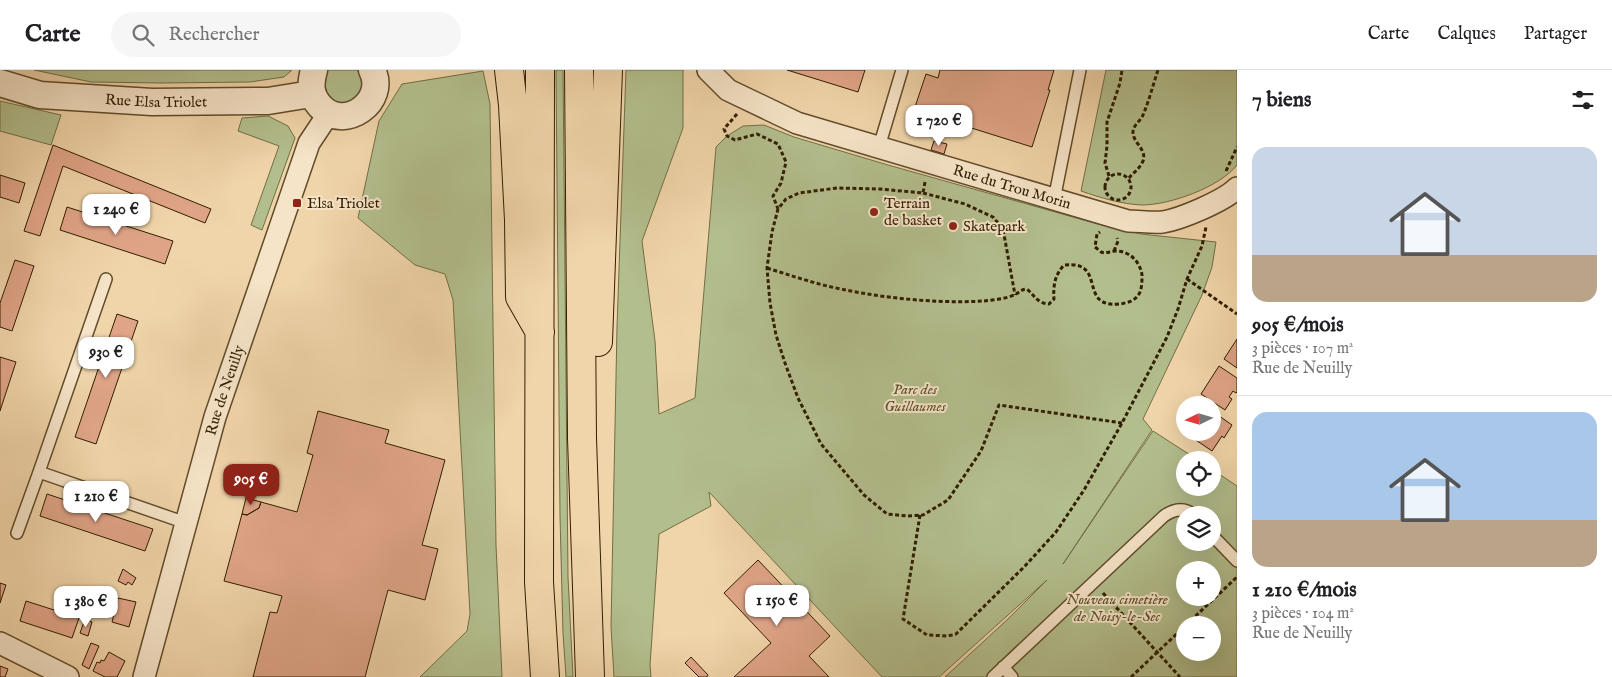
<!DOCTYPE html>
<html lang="fr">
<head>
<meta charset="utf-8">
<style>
	body { margin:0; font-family:"IM FELL English",serif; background:#f6f6f6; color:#202124; height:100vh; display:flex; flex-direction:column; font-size:19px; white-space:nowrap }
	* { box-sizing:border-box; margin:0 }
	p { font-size:16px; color:#757577 }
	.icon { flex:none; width:28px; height:28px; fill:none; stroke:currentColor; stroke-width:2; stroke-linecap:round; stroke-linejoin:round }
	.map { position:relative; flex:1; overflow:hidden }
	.panel { display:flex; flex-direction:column; background:#fff; width:375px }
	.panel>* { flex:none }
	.needle { width:32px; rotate:265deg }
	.controls { position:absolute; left:1176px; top:326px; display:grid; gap:10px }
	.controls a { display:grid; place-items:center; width:45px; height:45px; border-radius:50%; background:#fff; box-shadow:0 5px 20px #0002; font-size:25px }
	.price { position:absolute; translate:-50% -42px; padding:0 11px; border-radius:10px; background:#fff; color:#222; font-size:16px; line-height:32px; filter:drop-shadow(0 1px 2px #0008) }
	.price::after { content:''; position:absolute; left:50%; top:30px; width:15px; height:11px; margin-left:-8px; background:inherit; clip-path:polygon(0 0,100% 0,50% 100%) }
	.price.selected { background:#8f2418; color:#fff }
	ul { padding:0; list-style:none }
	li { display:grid; align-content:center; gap:10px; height:265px; padding:0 15px }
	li+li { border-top:1px solid #e0e0e0 }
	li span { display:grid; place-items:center; height:155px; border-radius:15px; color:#555 }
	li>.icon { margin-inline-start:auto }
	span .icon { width:90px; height:90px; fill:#fffc; stroke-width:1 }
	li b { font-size:21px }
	h2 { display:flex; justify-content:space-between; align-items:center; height:60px; padding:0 15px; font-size:21px }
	header { display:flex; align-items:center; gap:30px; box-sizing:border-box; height:70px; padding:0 25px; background:#fff; border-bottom:1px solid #e0e0e0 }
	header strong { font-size:24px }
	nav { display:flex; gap:28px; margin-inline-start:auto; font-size:18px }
	.search { width:350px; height:45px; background:#f6f6f6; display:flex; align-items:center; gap:12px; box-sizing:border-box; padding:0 18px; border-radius:28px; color:#757577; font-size:19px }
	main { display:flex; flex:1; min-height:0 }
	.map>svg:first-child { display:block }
</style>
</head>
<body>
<header>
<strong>Carte</strong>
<div class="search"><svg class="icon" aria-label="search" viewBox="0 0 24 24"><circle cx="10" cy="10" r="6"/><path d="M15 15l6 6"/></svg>Rechercher</div>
<nav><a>Carte</a><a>Calques</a><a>Partager</a></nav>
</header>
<main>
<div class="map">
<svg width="1237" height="607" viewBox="0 0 1237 607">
	<rect width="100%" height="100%" fill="#f1d5aa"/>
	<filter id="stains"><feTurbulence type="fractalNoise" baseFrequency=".004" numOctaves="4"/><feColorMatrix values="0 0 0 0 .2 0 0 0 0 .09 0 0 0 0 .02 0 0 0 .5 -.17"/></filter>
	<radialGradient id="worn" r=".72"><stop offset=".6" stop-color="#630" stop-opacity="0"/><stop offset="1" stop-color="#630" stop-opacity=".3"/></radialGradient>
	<!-- green -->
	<path fill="#b3be8d" stroke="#726e46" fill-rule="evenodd" d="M34,0H292L284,7L250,12L163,13L91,12Z
		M328,0H357C364,9 364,23 354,30C350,33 343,33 338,34L325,25L323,9Z
		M556,0H563L568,507L573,607H566L563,563L560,446Z
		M626,0H683V58L642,171L655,271L659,344L695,328L716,77L727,66L743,56L764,55L794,67L888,95L1098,154L1141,164L1216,172L1212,197L1202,225L1143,349L1152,360L1063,494L1153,361L1198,390H1185V418H1212L1213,400L1237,416V607H945L1009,548L1047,510L939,607H882L709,422L711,436L659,464L650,595L651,607H614L611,557L617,257ZM1185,445H1212V472H1185ZM1185,500H1212V528H1185ZM1185,555H1212V582H1185Z
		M1106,0H1237V95C1220,117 1170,135 1142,135C1121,134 1101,128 1081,121Z
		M483,1L490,34L496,475L502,607H420L467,561L470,544L453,230L445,204L415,195L358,148L379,51L402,14Z
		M0,31L61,45L51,75L0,61Z
		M268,46L288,56L295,68L262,160L251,155L279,76L238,61L242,48Z"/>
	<!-- building -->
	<path fill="#e0a588" stroke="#311e00" d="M787,0H865L858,22Z
		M940,0H1054L1048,20H1050L1032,77L914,40L926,4L938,8Z
		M934,71L947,74L944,84L931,80Z
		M53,75L211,139L205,153L63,96L40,166L24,161Z
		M0,105L25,113L19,133L0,127Z
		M67,137L173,171L165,194L60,160Z
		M15,190L34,196L12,261L0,257V233Z
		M117,244L138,251L96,374L75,367Z
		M1237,269V298L1224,289Z
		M0,287L16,292L0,341Z
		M1219,296L1237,308V322L1236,323L1233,321L1229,327L1232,329L1225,340L1201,324Z
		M318,341L389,360L385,373L445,390L422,475L438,479L425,530L388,520L365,607H253L270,542L277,543L282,526L224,511L242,444L247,445L259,438L261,432L297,442L313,385L307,383Z
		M1212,341L1232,355L1224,368L1222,366L1212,381L1190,366L1193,362H1212Z
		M47,424L153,459L145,481L40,446Z
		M246,428L261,432L259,438L247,445L242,444Z
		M758,490L830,566L809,586L829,607H734L771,573L724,523Z
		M123,499L136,508L132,515L128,512L126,515L118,511Z
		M0,513L6,515L0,533Z
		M118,528L136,532L129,557L112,552Z
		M26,531L79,548L72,568L20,551Z
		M85,549L92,552L88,566L80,563Z
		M91,573L99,576L89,599L82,595Z
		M109,582L125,591L117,607H105L93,601L97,592L100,593L101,590L104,591Z
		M691,587L708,605L707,607H699L685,593Z
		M0,596L8,599L5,607H0Z"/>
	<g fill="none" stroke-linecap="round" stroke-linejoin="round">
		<!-- service casing -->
		<g stroke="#614c2a" stroke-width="14">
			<path id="service" d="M879,77L902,0
				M1054,130L1080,0
				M39,402L186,453
				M17,463L39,402L106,209
				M1212,465L1237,491
				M1003,597L1012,607
				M993,607L1164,446C1174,439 1184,437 1194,445"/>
		</g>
		<!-- minor casing -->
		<g stroke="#614c2a" stroke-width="24">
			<g id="minor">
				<path id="s1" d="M708,0L728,20L797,53L1128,151C1139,151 1152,153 1163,152C1181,149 1224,131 1237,118"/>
				<path d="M0,573L68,607"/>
				<path id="s2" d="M144,607L215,347L309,73L329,43"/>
			</g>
		</g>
		<!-- tertiary casing -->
		<g stroke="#614c2a" stroke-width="29">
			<g id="tertiary">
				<path d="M314,0C310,14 310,25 320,36C344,63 388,31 372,0"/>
				<path id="s3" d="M0,13L40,25L152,32L268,31L311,24"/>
			</g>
		</g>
		<!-- motorway casing -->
		<g stroke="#311e00" stroke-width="30">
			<path id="motorway" d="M509,0L513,35L519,150L520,227L540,262
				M540,0L539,512L545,607
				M579,0L582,368L590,607
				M598,272L608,0"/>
		</g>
		<!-- path -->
		<path stroke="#311e00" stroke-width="3" stroke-dasharray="4 2.5" stroke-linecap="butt" d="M737,44L724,59L727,66L735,70L757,64L778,74L786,92L781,113L773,126L778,139
			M1226,101L1237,77
			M1105 117a13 13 0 1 1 26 0a13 13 0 1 1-26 0Z
			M1109,106L1105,93L1107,76V52L1120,13L1122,0
			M1129,108C1133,103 1139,99 1142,93C1150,79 1128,71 1134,58C1136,53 1141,50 1143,45C1149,31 1153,15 1158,0
			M925,112L923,123L880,119L837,118L799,123L786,129L778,139L772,162L767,198L770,233L776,265L785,293L798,328L821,374L864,425L887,444L907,446L923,445L948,430L981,381L999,335L1122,353
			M923,123L965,134L993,147L1003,159L1015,225
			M1114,181L1118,171L1117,168
			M767,198C786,204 804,210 823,215C872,227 933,234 983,231C993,230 1005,229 1014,225C1019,223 1021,219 1027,219C1035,226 1037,233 1049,234L1054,229C1053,215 1055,205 1064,195C1108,190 1077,238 1119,234C1127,233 1135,231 1139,224C1142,219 1142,211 1142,205C1140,191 1129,181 1116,181C1110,181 1106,184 1101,182C1100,181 1095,177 1095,177L1097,164L1100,162
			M1187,209L1237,244
			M920,445L903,549L927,565L948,566L956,564L1025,496L1056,462L1084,420L1122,353L1167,267L1178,239L1187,209L1202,176L1206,157
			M1103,523L1180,607
			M1186,555L1237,507
			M1131,607L1185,556"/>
		<!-- service -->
		<use href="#service" stroke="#f6e4c8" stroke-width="11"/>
		<!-- minor -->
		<use href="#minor" stroke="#f6e4c8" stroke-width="21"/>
		<!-- tertiary -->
		<use href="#tertiary" stroke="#f6e4c8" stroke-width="26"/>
		<!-- motorway -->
		<use href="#motorway" stroke="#f1d5aa" stroke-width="28"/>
	</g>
	<!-- markers -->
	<g fill="#8f2418" stroke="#f6e4c8" stroke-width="2">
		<rect x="292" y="128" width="10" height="10" rx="2.5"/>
		<circle cx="874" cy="142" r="5"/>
		<circle cx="953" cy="156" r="5"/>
	</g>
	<g text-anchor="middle" stroke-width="4" stroke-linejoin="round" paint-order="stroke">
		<!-- street labels -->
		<g font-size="15" fill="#311e00" stroke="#f6e4c8">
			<text dy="5" stroke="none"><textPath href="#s3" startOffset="158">Rue Elsa Triolet</textPath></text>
			<text dy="5" stroke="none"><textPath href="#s1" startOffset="329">Rue du Trou Morin</textPath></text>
			<text dy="5" stroke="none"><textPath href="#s2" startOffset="298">Rue de Neuilly</textPath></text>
		</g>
		<!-- poi labels -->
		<g font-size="15" fill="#311e00" stroke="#f6e4c8" text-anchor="start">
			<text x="307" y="138">Elsa Triolet</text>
			<text x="884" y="138">Terrain<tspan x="884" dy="17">de basket</tspan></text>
			<text x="963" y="161">Skatepark</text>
		</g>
		<!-- park labels -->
		<g font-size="15" font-style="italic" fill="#584e2a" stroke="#f6e4c8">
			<text x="915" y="324">Parc des<tspan x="915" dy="17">Guillaumes</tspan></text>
			<text x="1117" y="534">Nouveau cimetière<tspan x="1117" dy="17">de Noisy-le-Sec</tspan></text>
		</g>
	</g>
	<rect width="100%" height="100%" filter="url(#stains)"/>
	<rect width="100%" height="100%" fill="url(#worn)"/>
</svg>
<div class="controls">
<a><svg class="needle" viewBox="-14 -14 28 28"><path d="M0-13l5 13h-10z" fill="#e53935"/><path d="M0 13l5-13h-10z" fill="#757577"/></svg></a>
<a><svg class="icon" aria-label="locate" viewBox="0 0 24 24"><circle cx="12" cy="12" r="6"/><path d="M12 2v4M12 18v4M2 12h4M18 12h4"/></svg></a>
<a><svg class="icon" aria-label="layers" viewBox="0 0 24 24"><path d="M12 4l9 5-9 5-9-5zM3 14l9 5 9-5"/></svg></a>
<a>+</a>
<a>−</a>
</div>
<b class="price" style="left:939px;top:77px">1 720 €</b>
<b class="price" style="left:116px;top:166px">1 240 €</b>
<b class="price" style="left:106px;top:309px">930 €</b>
<b class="price selected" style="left:251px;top:436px">905 €</b>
<b class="price" style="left:96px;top:453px">1 210 €</b>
<b class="price" style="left:777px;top:557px">1 150 €</b>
<b class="price" style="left:86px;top:558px">1 380 €</b>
</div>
<section class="panel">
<h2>7 biens<svg class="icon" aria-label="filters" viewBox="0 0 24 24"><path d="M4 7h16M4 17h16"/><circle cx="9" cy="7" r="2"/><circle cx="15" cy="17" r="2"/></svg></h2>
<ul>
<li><span style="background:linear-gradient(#c9d6e8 70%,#b9a48a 0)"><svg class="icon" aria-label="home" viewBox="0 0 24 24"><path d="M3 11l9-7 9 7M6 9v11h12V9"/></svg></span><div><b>905 €/mois</b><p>3 pièces · 107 m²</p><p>Rue de Neuilly</p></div></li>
<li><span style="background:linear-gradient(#a9c7e8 70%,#b9a48a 0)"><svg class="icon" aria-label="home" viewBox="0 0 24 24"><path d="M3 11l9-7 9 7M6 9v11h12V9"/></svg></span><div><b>1 210 €/mois</b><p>3 pièces · 104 m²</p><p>Rue de Neuilly</p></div></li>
</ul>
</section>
</main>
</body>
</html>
